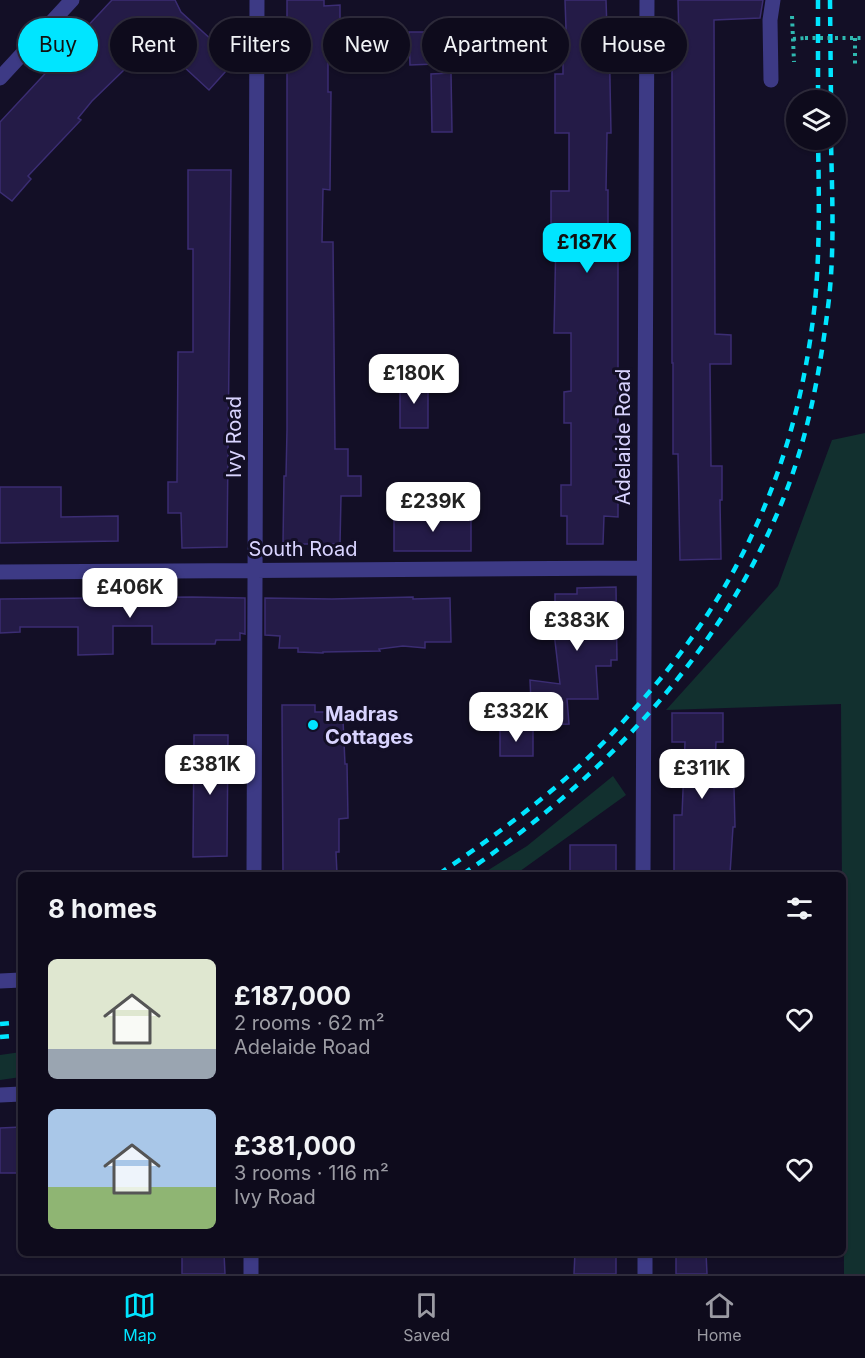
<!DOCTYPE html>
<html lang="en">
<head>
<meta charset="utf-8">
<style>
	body { margin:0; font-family:Inter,sans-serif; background:#1c1929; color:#f1f3f6; height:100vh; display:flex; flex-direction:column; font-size:22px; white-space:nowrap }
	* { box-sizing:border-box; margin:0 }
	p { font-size:20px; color:#9b9ba3 }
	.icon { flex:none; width:33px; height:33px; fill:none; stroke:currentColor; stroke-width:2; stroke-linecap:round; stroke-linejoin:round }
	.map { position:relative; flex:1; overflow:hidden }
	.drawer { position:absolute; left:18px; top:872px; width:828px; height:384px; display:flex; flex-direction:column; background:#0e0b1c; border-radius:9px; box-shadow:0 2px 4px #0004,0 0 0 2px #2e2b3b }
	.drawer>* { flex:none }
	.top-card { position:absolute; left:18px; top:18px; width:830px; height:54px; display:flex; gap:12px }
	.buttons { position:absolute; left:786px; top:90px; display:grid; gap:12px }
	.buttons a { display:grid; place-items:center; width:60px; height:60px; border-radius:50%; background:#0e0b1c; box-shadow:0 2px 4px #0004,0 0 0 2px #2e2b3b; font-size:30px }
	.price { position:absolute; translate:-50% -51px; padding:0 14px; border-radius:12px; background:#fff; color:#222; font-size:20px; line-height:39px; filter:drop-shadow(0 2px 3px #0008) }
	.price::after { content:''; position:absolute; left:50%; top:36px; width:18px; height:14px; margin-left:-9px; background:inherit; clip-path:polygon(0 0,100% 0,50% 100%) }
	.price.current { background:#00e5ff; color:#111 }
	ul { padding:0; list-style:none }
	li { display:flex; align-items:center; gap:18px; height:150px; padding:0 30px }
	li span { display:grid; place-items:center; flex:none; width:168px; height:120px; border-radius:9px; color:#555 }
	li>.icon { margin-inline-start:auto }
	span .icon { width:72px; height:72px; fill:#fffc; stroke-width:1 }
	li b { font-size:26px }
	h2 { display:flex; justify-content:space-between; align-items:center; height:72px; padding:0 30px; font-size:26px }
	.chip { padding:0 21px; border-radius:27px; background:#0e0b1c; box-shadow:0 2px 4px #0004,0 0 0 2px #2e2b3b; font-size:21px; line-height:54px }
	.chip.current { background:#00e5ff; color:#111 }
	.menu { display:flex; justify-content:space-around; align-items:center; height:84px; border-top:2px solid #2e2b3b; background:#0e0b1c; font-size:16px; color:#9b9ba3 }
	.menu a { display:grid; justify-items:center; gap:3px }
	.menu .current { color:#00e5ff }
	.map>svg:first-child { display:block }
</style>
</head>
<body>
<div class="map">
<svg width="865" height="1274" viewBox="0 0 865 1274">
	<rect width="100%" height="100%" fill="#130f26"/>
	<!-- green -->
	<path fill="#12302f" d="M865,433V1274H844L841,704L666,710L778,586L832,440Z
		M613,776L626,795L516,874H482L527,846Z
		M21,1052V1077L0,1080V1055Z"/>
	<!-- building -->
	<path fill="#241b47" stroke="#3b2d73" stroke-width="1.5" d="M112,0H175L181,12L235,61L209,90L144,30L117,60L126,68L92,101L78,118L81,120L28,176L31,179L12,201L0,192V122L68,49L66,47L83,29L84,30Z
		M287,0H324V6L340,5V28H328V92H331L330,190L323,189L322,242H333L335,449H348V476H361V496H341L340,544H283L284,476H286L287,430Z
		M565,0H606L607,29H609L611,133H607L606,190H608V254H618V517L604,516L603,544H567V516H561V485H571V423H564V392L571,391V333H554L556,236H551V191H569V133H555V74H563V30L566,29Z
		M678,0H763L760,18L714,20L715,334L731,335V364H710L711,466H722V500H720L721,559L680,560L678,454H673V363H672V40H679Z
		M409,32H434L435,64L410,65Z
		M451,73L452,132H432L431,74Z
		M188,170H231L227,547L182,548L181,513H168V482H177L178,352H193V249H188Z
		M400,382H428V428H400Z
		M0,487H61V517L118,516V541L0,543Z
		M394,515H471V551H394Z
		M616,587L617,660H611V666H596L598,699H567L569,724L532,725L530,680L560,684L553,624H555V594H577V588Z
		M192,597L245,598V634L240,633V640H216L215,644H152V626H113V654L78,655V627H20V632L0,633V599Z
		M413,597V599L450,598L451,642H425V648L403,646L379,649L380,651L323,652V653L298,652V648H279L280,636L265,635V598L332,599Z
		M282,705H315V712H331V720H343L345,764H347L348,818L339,819V852H336L337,874H283Z
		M672,713H723V742H716L714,788L734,787L735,827H733L730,874H674V815H682L685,742H672Z
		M500,730H533V756H500Z
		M194,735H228L227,856L193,857Z
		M570,845H616V874H570Z
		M21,1127V1173H0V1128Z
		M575,1252H616V1274H574Z
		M676,1252H706L707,1274H676Z
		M182,1253H224L225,1274H182Z"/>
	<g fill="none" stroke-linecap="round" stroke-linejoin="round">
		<!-- path -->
		<path stroke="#2fb8b0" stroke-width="4" stroke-dasharray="3 4.5" stroke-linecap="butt" d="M792,16L794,62
			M855,38V65
			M793,39L805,38"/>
		<!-- service -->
		<path stroke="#3d3a85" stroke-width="15" d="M771,80L770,20L773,0"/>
		<!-- minor -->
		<path stroke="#3d3a85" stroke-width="15" d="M0,78L72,0
			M0,572L643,568
			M254,874L257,0
			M643,874L647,0
			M0,981L21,980
			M0,1095L21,1094
			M251,1252V1274
			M645,1252V1274"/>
		<!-- rail -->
		<path stroke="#00e5ff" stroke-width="4.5" stroke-dasharray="9 8" stroke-linecap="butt" d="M818,0V100
			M830,0L831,100
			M439,874C477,848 515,821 551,791C579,768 605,742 629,715C739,595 798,464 815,302C820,248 819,194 818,140
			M463,874C601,781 722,654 784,497C808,437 820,371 828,307C835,252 832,195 831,140
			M0,1024L21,1022
			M0,1037L21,1035"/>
		<!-- path-bridge -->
		<path stroke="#2fb8b0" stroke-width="4" stroke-dasharray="3 4.5" stroke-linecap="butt" d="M805,38H865"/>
	</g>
	<!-- markers -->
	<circle fill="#00e5ff" stroke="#130f26" stroke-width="2" cx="313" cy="725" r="6"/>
	<g text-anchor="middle" stroke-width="6" stroke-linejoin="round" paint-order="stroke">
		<!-- street labels -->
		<g font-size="20" fill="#d9d4ff" stroke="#130f26">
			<text transform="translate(234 437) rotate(-90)" y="7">Ivy Road</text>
			<text transform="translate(623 437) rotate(-90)" y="7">Adelaide Road</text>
			<text x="303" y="556">South Road</text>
		</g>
		<!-- poi labels -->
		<g font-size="20" font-weight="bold" fill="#d9d4ff" stroke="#130f26" text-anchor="start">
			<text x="325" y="721">Madras<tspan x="325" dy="23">Cottages</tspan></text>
		</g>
	</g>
</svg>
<div class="buttons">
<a><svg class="icon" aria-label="layers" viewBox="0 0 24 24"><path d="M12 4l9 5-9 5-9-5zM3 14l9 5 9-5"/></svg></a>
</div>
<b class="price current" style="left:587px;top:274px">£187K</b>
<b class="price" style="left:414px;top:405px">£180K</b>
<b class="price" style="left:433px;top:533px">£239K</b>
<b class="price" style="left:130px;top:619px">£406K</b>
<b class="price" style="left:577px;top:652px">£383K</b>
<b class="price" style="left:516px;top:743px">£332K</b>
<b class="price" style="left:210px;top:796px">£381K</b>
<b class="price" style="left:702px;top:800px">£311K</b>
<div class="top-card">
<a class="chip current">Buy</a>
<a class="chip">Rent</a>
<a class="chip">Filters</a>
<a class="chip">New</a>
<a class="chip">Apartment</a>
<a class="chip">House</a>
</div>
<section class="drawer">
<h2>8 homes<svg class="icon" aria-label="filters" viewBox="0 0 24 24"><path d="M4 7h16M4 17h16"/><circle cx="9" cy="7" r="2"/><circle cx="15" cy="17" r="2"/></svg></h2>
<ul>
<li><span style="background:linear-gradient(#dfe7d0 75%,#9aa5b1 0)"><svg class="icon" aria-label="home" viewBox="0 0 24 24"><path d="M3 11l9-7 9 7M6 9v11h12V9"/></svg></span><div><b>£187,000</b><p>2 rooms · 62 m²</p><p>Adelaide Road</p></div><svg class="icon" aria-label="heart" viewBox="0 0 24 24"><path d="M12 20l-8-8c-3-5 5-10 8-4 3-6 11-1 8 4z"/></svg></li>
<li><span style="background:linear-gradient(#a9c7e8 65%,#8fb573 0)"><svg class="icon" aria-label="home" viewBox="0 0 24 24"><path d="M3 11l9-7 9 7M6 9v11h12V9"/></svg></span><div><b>£381,000</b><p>3 rooms · 116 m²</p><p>Ivy Road</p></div><svg class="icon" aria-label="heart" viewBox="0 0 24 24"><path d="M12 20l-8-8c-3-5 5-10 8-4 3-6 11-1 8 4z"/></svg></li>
</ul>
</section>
</div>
<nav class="menu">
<a class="current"><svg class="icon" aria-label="map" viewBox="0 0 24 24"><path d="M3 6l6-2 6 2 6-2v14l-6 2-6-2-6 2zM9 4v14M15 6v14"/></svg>Map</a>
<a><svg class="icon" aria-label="saved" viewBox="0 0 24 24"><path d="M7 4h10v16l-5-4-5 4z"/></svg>Saved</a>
<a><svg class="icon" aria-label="home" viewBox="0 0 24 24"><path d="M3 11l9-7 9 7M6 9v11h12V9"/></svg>Home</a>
</nav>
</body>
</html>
